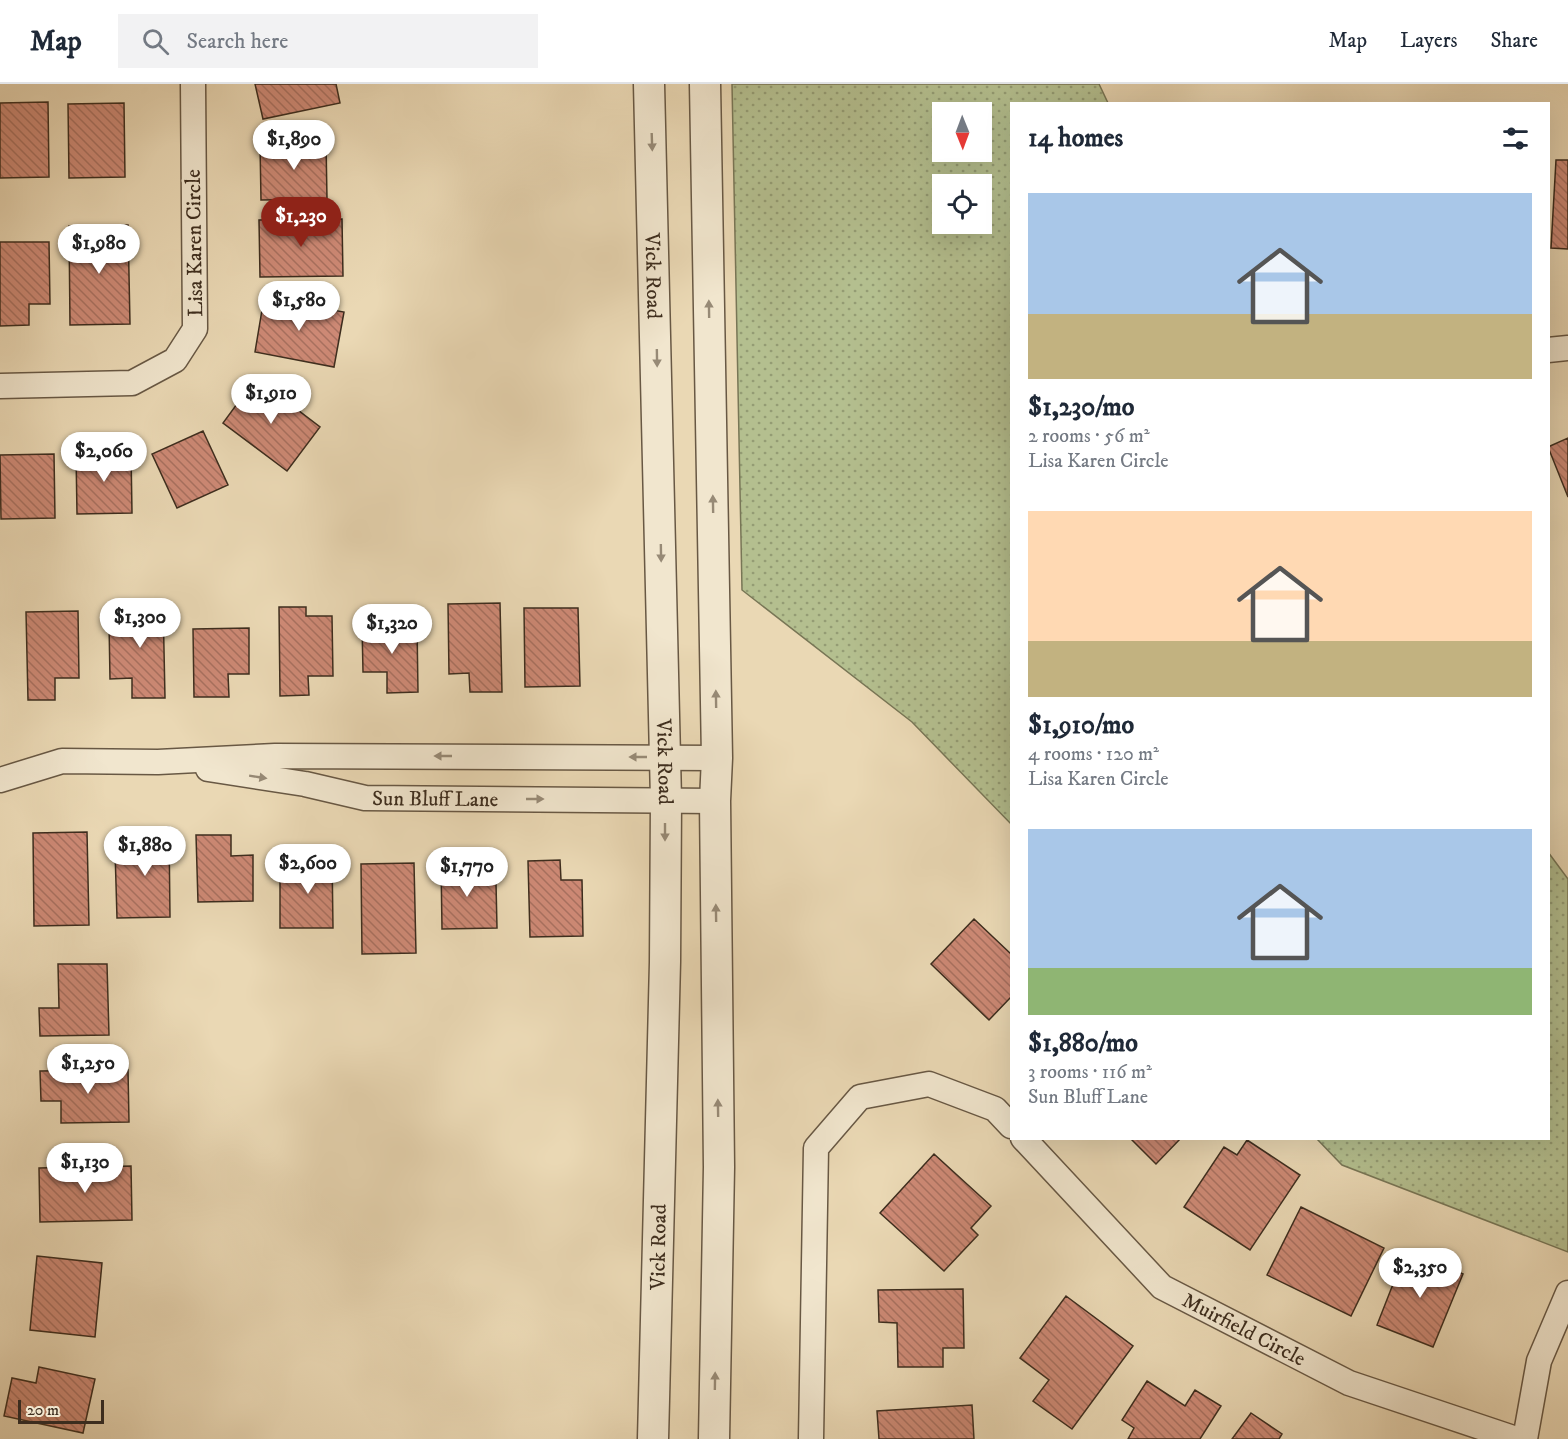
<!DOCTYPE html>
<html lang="en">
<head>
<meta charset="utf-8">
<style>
	body { margin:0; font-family:"IM FELL DW Pica",serif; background:#f2f2f3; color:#1f2937; height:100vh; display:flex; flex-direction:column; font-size:22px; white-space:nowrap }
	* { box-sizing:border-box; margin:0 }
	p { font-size:20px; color:#747a83 }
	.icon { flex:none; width:33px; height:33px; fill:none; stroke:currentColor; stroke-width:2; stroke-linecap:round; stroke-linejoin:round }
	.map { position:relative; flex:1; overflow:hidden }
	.sheet { position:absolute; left:1010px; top:18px; width:540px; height:1038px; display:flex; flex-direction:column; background:#fff; border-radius:0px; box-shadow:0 6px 24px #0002 }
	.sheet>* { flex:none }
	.needle { width:39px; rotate:179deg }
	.fabs { position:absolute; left:932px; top:18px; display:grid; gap:12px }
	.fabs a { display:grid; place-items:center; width:60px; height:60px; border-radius:0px; background:#fff; box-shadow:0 6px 24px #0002; font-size:30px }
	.scale { position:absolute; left:18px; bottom:15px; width:86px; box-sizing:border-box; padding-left:6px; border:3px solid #3d2d1e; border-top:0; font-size:16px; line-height:21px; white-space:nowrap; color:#3d2d1e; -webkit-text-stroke:4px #f1e6ce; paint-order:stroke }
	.price { position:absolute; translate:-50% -51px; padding:0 14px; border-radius:21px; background:#fff; color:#222; font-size:20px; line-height:39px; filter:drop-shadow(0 2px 3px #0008) }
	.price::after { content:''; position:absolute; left:50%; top:36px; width:18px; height:14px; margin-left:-9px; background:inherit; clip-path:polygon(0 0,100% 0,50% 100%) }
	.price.current { background:#8f2418; color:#fff }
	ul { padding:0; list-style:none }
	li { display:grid; align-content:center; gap:12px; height:318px; padding:0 18px }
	li span { display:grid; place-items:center; height:186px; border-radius:0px; color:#555 }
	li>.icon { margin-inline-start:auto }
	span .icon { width:108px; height:108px; fill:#fffc; stroke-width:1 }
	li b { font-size:26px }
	h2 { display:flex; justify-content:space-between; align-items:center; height:72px; padding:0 18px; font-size:26px }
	header { display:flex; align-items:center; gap:36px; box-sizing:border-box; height:84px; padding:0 30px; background:#fff; border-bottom:2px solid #e0e1e3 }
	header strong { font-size:28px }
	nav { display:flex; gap:33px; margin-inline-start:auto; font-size:21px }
	.search { width:420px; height:54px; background:#f2f2f3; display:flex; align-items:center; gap:15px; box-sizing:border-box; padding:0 21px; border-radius:0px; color:#747a83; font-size:22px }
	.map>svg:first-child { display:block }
</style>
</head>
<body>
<header>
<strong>Map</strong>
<div class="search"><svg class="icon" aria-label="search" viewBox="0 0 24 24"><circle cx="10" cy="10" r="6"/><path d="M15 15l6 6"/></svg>Search here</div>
<nav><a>Map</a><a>Layers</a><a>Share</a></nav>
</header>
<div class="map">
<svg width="1568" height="1355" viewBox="0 0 1568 1355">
	<defs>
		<pattern id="grass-dots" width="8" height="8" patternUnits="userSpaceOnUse" patternTransform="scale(1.5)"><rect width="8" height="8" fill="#b4bf8f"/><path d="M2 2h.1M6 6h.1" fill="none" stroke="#949c74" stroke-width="1.8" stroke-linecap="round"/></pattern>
		<pattern id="building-back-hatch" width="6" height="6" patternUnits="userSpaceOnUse" patternTransform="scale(1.5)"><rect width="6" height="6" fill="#cd8975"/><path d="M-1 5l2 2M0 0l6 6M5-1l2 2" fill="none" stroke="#a8705f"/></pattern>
	</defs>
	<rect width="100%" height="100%" fill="#ead8b4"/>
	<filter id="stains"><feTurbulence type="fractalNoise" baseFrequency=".00333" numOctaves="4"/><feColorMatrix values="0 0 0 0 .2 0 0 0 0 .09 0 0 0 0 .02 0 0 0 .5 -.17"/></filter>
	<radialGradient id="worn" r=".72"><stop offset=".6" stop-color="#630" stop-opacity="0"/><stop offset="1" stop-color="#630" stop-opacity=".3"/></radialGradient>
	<!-- grass -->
	<path fill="url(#grass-dots)" stroke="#787656" stroke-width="1.5" fill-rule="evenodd" d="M732,0H1099L1108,19L1011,20V740L912,638L742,506ZM942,28H981V68H942ZM942,100H981V140H942Z
		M1548,768L1568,795V1168L1342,1081L1317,1055L1548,1054Z"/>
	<!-- building -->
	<path fill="url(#building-back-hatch)" stroke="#3d2d1e" stroke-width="1.5" d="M255,0H336L340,19L263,35Z
		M48,18L49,93L0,94V19Z
		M124,19L125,93L69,94L68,20Z
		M326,58L327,115L261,116L260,60Z
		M1556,76H1568V165L1551,164Z
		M342,135L343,192L260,193L259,136Z
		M128,141L130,240L70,241L69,142Z
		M0,158H49L50,220H29V241L0,242Z
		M264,214L344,228L334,283L255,268Z
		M256,294L320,343L287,387L223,339Z
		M203,347L228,401L177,424L152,370Z
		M1568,354V413L1548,363Z
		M131,368L132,429L77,430L76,369Z
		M54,370L55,434L1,435L0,371Z
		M163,517L165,614H132V594L110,595L109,538H126V518Z
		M500,519L502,608H470L469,589L449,590L448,520Z
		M279,523H306V532H332L333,592H308L309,611L280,612Z
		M524,524H578L580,602L525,603Z
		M78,527L79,594H55V616H28L26,528Z
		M417,540L418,608L387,609V588H363L362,541Z
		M249,544V590H228L229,613H194L193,545Z
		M169,743L170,833L117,834L115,766H142V744Z
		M87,748L89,841L34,842L33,749Z
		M196,751H231V772L253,771V817L198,818Z
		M304,770H332L333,844H280V791H304Z
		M560,776L561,796H582L583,852L530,853L528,777Z
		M475,777V799H496L497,844L442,845L441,778Z
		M414,779L416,869L362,870L361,780Z
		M974,835L1011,870V913L989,936L931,880Z
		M58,880H107L109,951L40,952L39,924H59Z
		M128,986L129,1038L61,1039V1017H41L40,987Z
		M1130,1054H1181L1156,1080Z
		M1247,1056L1300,1091L1250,1166L1184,1123L1224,1063L1237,1071Z
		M934,1070L991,1122L971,1144L978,1151L944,1187L880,1129Z
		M131,1082L132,1136L40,1138L39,1084Z
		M1301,1123L1384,1164L1351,1232L1267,1191Z
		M1406,1167L1463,1190L1433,1263L1377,1241Z
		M37,1172L102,1179L95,1253L30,1246Z
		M963,1205L964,1264H943V1283H898L897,1239L879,1238L878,1206Z
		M1066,1212L1133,1262L1072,1345L1033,1317L1049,1296L1020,1274Z
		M39,1283L95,1295L83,1349L4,1332L12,1294L36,1299Z
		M1147,1297L1185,1322L1195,1306L1221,1322L1200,1355H1128L1134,1344L1122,1336Z
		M972,1321L974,1355H879L877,1327Z
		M1251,1329L1282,1350L1279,1355H1232Z"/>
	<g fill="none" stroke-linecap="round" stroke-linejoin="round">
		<!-- minor casing -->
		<g stroke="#685844" stroke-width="27">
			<g id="minor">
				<path d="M1548,266L1568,264"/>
				<path d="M0,302L132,299L175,276L195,245L193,0"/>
				<path id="s1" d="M208,685L305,700L365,714L715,717"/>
				<path d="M0,696L62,677L158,678L275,672L717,674"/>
				<path id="s2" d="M1023,1054L1162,1203L1349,1299L1516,1355"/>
				<path d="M811,1355L816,1064L860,1013L929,1000L995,1025L1011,1042"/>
				<path d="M1525,1355L1539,1277L1568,1209"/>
			</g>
		</g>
		<!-- tertiary casing -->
		<g stroke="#685844" stroke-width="33">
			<g id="tertiary">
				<path id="s3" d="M649,0L666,716L665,878L653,1355"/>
				<path d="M705,0L717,674L715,717L719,1083L714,1355"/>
			</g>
		</g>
		<!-- minor -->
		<use href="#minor" stroke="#f1e6ce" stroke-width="24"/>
		<!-- tertiary -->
		<use href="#tertiary" stroke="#f1e6ce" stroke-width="30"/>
	</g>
	<!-- one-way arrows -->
	<defs><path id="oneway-solid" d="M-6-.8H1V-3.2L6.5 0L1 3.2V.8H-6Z" transform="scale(1.5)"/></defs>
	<g fill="#978a76">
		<use href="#oneway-solid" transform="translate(652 58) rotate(88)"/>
		<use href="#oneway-solid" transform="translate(709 225) rotate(-91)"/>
		<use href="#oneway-solid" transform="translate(657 274) rotate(89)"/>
		<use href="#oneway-solid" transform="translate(713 420) rotate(-91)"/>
		<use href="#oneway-solid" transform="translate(661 469) rotate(89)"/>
		<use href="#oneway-solid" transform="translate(716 615) rotate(-91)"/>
		<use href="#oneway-solid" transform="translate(443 672) rotate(-180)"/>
		<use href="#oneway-solid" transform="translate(638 673) rotate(-180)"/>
		<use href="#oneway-solid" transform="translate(258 693) rotate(9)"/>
		<use href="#oneway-solid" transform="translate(535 715)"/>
		<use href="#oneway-solid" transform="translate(665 748) rotate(90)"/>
		<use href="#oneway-solid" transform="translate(716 829) rotate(-91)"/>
		<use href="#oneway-solid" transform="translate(718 1024) rotate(-91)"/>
		<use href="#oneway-solid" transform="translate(715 1297) rotate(-89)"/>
	</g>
	<g text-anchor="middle" stroke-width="5" stroke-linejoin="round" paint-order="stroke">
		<!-- street labels -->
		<g font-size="21" fill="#3d2d1e" stroke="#f1e6ce">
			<text transform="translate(194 159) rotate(-91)" y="7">Lisa Karen Circle</text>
			<text dy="7" stroke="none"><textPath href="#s3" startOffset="192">Vick Road</textPath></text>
			<text dy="7" stroke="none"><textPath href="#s3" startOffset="678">Vick Road</textPath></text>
			<text dy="7" stroke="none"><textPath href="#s1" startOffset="230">Sun Bluff Lane</textPath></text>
			<text transform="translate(658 1163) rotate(-89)" y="7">Vick Road</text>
			<text dy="7" stroke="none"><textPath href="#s2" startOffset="296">Muirfield Circle</textPath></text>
		</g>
	</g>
	<rect width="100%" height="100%" filter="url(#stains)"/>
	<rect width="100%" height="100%" fill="url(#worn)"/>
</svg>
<div class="fabs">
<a><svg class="needle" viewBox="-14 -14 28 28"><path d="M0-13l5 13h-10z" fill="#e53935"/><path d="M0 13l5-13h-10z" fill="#747a83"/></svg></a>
<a><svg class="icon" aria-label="locate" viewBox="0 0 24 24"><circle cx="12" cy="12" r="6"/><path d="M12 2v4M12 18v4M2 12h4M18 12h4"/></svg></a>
</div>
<div class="scale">20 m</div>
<b class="price" style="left:294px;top:87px">$1,890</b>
<b class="price current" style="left:301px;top:164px">$1,230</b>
<b class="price" style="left:99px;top:191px">$1,980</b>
<b class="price" style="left:299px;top:248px">$1,580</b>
<b class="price" style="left:271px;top:341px">$1,910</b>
<b class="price" style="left:104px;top:399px">$2,060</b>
<b class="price" style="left:140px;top:565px">$1,300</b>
<b class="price" style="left:392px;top:571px">$1,320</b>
<b class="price" style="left:145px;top:793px">$1,880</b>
<b class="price" style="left:308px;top:811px">$2,600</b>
<b class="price" style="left:467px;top:814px">$1,770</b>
<b class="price" style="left:88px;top:1011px">$1,250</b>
<b class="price" style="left:85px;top:1110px">$1,130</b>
<b class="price" style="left:1420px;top:1215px">$2,350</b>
<section class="sheet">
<h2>14 homes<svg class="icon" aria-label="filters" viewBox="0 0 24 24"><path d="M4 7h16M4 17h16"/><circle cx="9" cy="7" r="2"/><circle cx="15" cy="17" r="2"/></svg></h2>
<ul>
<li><span style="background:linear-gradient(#a9c7e8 65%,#c2b280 0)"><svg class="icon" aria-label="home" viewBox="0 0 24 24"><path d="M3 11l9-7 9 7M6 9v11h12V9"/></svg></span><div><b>$1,230/mo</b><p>2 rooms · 56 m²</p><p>Lisa Karen Circle</p></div></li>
<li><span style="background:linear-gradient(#ffd9b3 70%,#c2b280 0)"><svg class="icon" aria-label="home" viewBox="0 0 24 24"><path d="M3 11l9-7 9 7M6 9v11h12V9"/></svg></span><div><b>$1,910/mo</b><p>4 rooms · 120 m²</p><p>Lisa Karen Circle</p></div></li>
<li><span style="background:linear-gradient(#a9c7e8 75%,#8fb573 0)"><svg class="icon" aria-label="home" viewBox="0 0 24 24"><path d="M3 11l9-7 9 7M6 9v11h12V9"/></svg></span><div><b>$1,880/mo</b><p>3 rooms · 116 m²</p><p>Sun Bluff Lane</p></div></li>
</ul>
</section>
</div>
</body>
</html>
